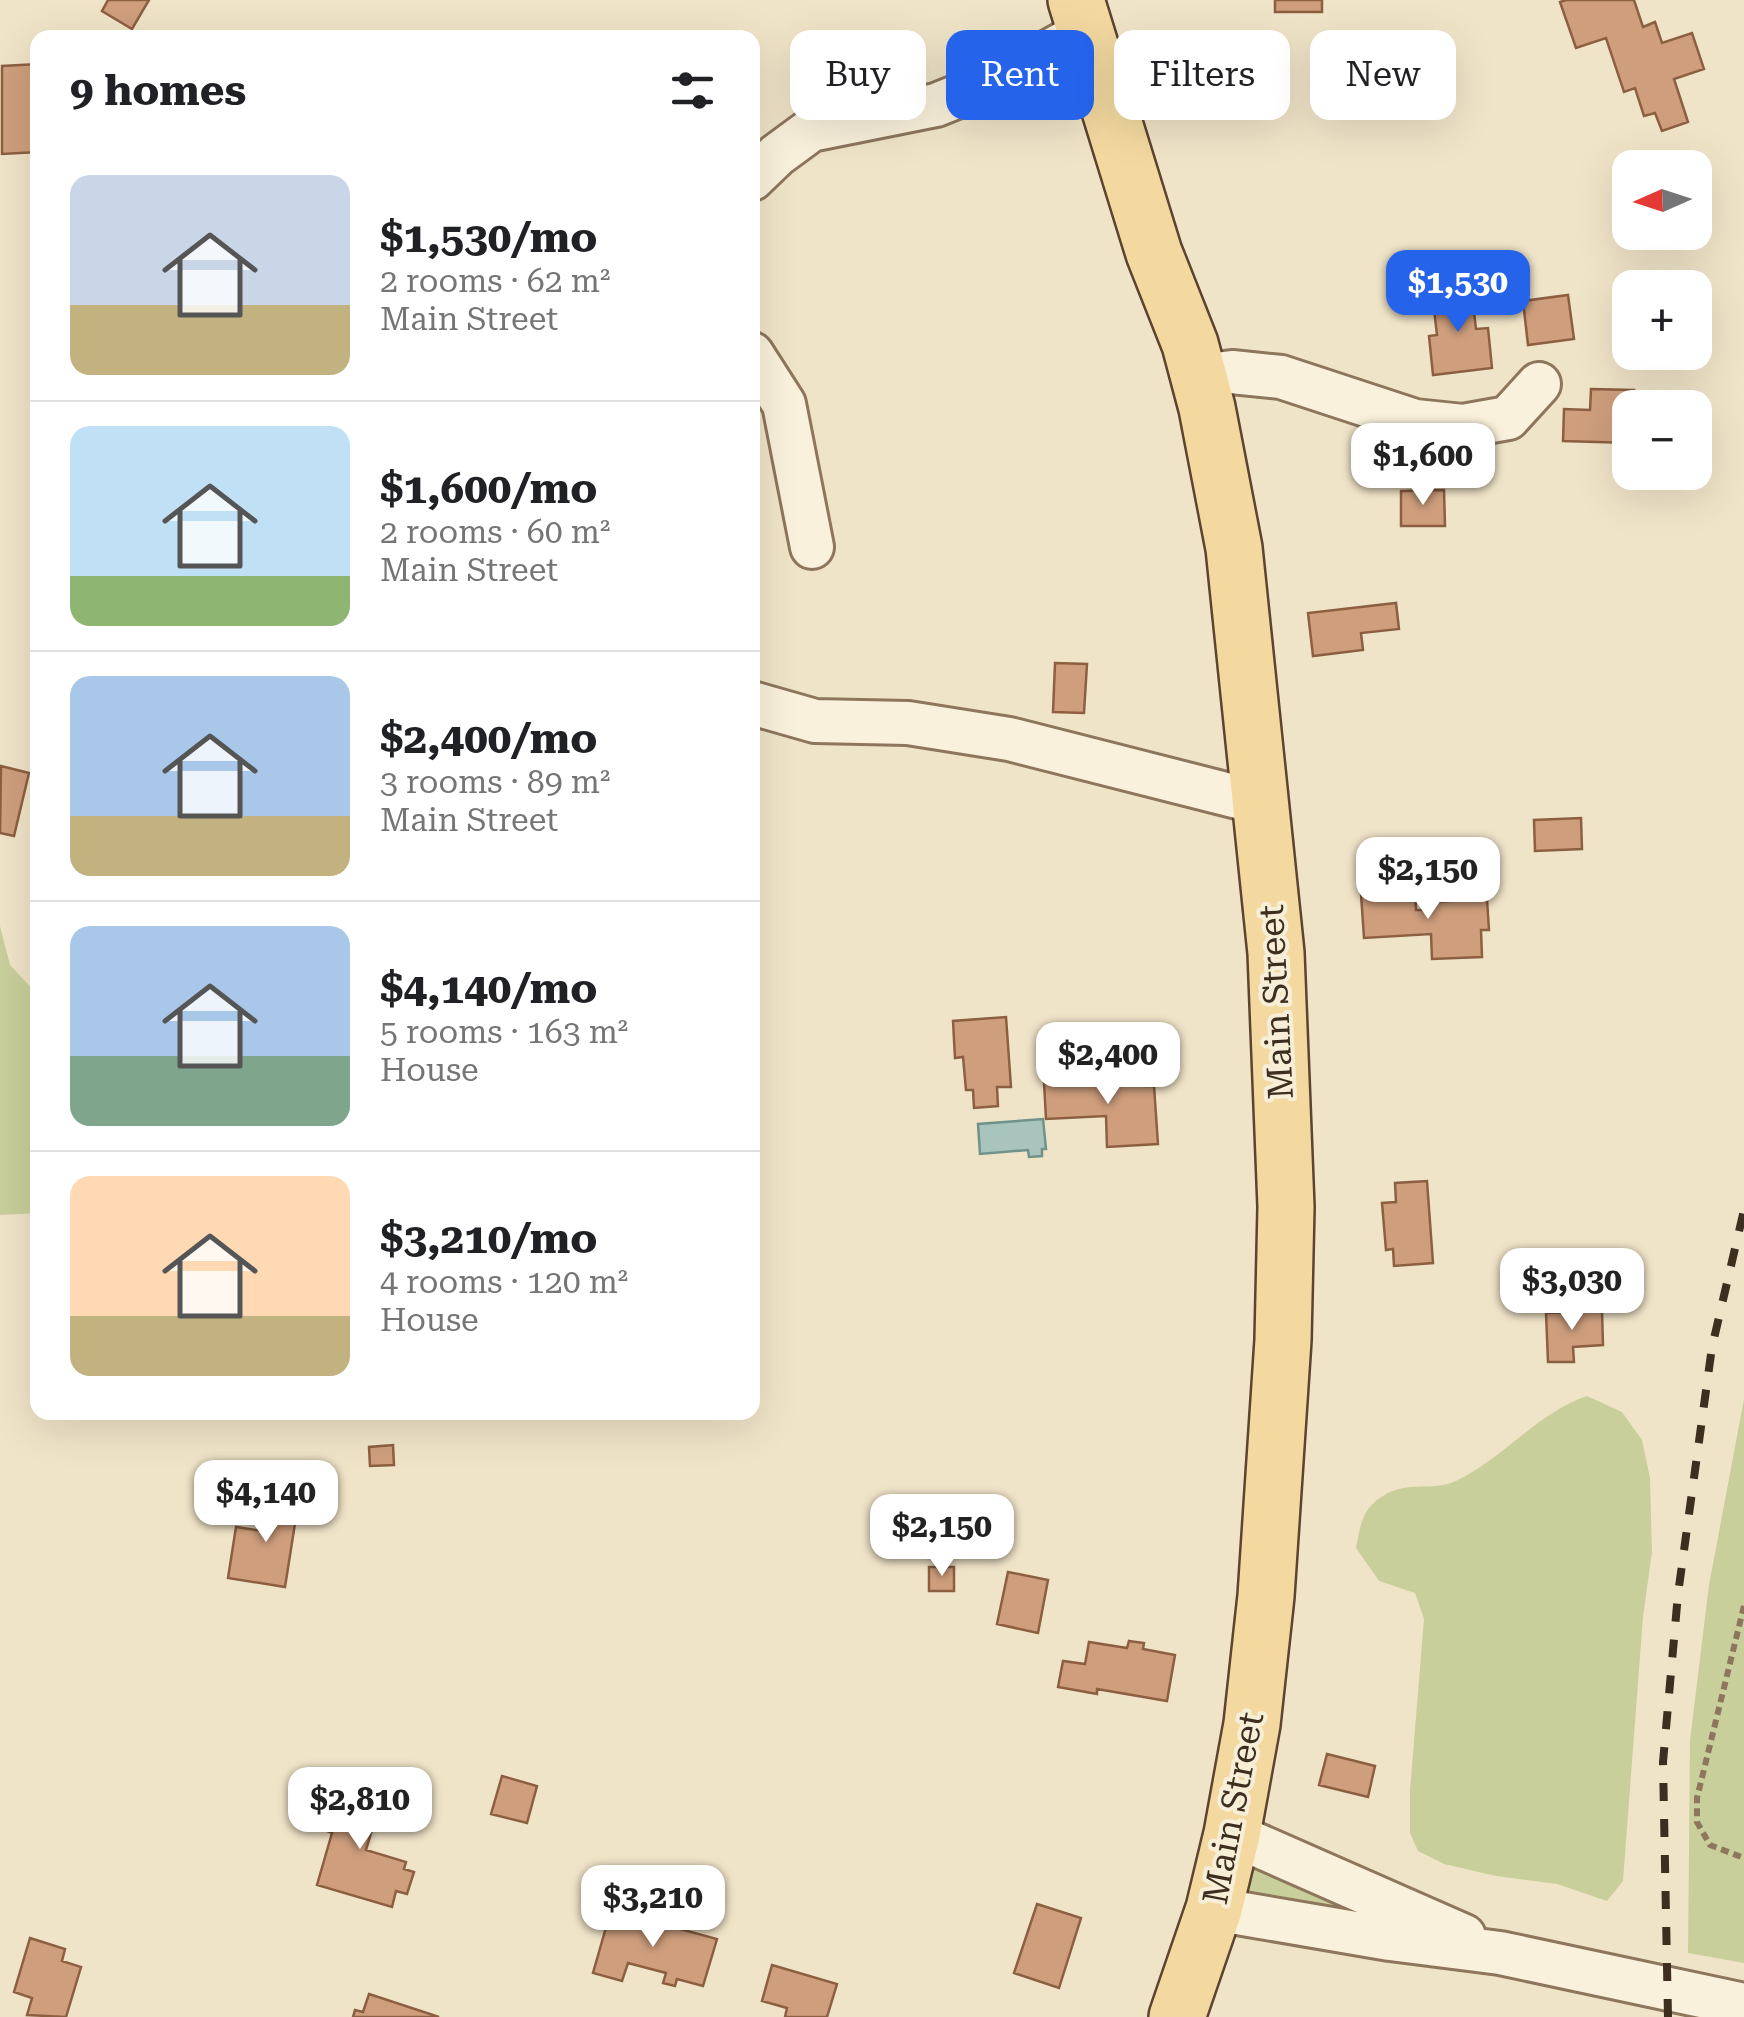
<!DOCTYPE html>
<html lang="en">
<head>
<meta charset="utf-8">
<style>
	body { margin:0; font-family:"Roboto Serif",serif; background:#f2f2f2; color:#202124; height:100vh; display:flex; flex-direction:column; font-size:38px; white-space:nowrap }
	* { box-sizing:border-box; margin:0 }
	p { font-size:32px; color:#757577 }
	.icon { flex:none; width:55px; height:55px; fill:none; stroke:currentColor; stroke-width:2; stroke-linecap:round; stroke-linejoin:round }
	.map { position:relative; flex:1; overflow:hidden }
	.sheet { position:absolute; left:30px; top:30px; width:730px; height:1390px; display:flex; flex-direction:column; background:#fff; border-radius:20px; box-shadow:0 10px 40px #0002 }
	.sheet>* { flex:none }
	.banner { position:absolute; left:790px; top:30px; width:802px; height:90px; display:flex; gap:20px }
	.needle { width:65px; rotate:267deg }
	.controls { position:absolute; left:1612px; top:150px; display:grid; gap:20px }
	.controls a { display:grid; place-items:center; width:100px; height:100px; border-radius:20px; background:#fff; box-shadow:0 10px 40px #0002; font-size:50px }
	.price { position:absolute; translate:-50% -85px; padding:0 22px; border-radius:20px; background:#fff; color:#222; font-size:32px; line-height:65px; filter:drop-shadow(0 2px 5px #0008) }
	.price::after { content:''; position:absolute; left:50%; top:60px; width:30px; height:22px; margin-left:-15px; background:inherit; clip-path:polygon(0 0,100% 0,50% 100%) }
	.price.on { background:#2563eb; color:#fff }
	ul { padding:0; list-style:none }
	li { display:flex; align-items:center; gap:30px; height:250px; padding:0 40px }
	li+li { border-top:2px solid #e0e0e0 }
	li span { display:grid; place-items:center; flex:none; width:280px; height:200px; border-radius:20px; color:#555 }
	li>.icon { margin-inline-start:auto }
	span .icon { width:120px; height:120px; fill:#fffc; stroke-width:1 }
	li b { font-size:42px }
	h2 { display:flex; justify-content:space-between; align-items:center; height:120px; padding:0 40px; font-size:42px }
	.tag { padding:0 35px; border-radius:20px; background:#fff; box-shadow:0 10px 40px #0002; font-size:35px; line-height:90px }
	.tag.on { background:#2563eb; color:#fff }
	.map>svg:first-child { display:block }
</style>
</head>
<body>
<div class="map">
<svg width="1744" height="2017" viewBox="0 0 1744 2017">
	<rect width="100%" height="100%" fill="#f0e4c8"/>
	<!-- green -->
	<path fill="#c9cf9b" d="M0,926L10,965L38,995L37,1213L0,1215Z
		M1587,1396L1622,1412L1642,1440L1650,1478L1652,1552L1643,1617L1623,1881L1607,1901L1557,1884L1496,1876L1444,1864L1418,1851L1410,1833V1790L1424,1619L1415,1593L1379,1581L1356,1548C1360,1528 1361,1513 1377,1500C1407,1477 1430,1494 1458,1480C1505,1457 1537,1413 1587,1396Z
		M1744,1399V1963L1688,1953L1690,1740L1709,1585Z
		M1260,1866L1369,1915L1253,1895L1246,1886L1250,1870Z"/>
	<!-- water -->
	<path fill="#a9c4bc" stroke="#6f938a" stroke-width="2.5" d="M1043,1119L1046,1149H1042V1156L1029,1157L1028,1150L980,1154L978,1124Z"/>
	<!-- building -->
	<path fill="#cf9f7d" stroke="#8d5f41" stroke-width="2.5" d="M108,0H149L132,29L102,11Z
		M1275,0H1322V12H1275Z
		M1566,0H1634L1643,27L1655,22L1662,43L1692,33L1704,69L1674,79L1688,122L1662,131L1655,113L1644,116L1635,88L1624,92L1606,38L1576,48L1560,2Z
		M38,64V152L2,154V66Z
		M1471,287L1476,329L1488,328L1492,368L1433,375L1429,336L1437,335L1432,292Z
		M1568,295L1574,339L1528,345L1523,301Z
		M1591,389L1634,390L1633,408H1630V443L1563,441L1564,409L1590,410Z
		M1444,490L1445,526H1401V491Z
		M1396,603L1399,629L1361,633L1363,650L1313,656L1308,613Z
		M1055,663L1087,664L1084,713L1053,712Z
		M1,766L29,773L14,836L0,833Z
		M1581,818L1582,849L1535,851L1534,820Z
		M1415,891L1416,910H1430V902L1487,899L1489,930H1481L1482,957L1432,959L1431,934L1364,938L1361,894Z
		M1006,1017L1011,1087H997L998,1106L974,1108L973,1090H966L963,1057L955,1058L953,1021Z
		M1145,1076L1146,1086H1154L1158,1144L1107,1147L1106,1116L1046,1119L1044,1082Z
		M1427,1181L1433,1263L1394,1266L1393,1249L1386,1250L1382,1203L1396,1202L1395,1183Z
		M1602,1311L1603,1345L1573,1347L1574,1362H1548L1546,1313Z
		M393,1445L394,1465L370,1466L369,1447Z
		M268,1493L294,1497L292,1510L297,1511L285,1587L228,1578L236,1527L262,1531Z
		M929,1567H954V1591H929Z
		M1008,1572L1048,1580L1038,1633L997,1624Z
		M1129,1641L1144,1643L1143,1649L1175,1655L1167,1701L1097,1689V1694L1058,1687L1063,1661L1085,1664L1089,1642L1127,1648Z
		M1327,1754L1375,1766L1368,1797L1319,1785Z
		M502,1776L537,1786L527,1823L491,1814Z
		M338,1784L382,1797L366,1850L406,1862L404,1869L414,1872L407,1894L396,1891L392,1907L317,1885L332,1833L325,1830Z
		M1037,1904L1081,1918L1059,1988L1014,1973Z
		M611,1910L717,1939L703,1986L677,1979L675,1986L663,1983L666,1973L628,1963L622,1981L593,1973Z
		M30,1938L65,1949L62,1961L81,1967L66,2017L27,2015L32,1998L14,1992Z
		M772,1965L837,1984L827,2017H785L787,2008L762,2001Z
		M369,1994L439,2017H353L355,2010L363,2012Z"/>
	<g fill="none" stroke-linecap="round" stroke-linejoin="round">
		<!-- minor casing -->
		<g stroke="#8d765c" stroke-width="48">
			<path id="minor" d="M752,179L777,155L811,130L936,105L996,81L1086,31
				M752,354L784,404L812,547
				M1198,376L1232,372L1281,377L1415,421L1463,426L1508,418L1539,384
				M752,703L815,721L908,723L1009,739L1261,803
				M1232,1834L1464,1936
				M1214,1909L1390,1939L1500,1953L1744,2005"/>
		</g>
		<!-- major casing -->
		<g stroke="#5b4430" stroke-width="60">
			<path id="major" d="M1076,0L1154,253L1190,344L1207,408L1234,548L1276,953L1286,1207L1283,1340L1266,1596L1252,1724L1232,1834L1214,1909L1177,2017"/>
		</g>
		<!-- path -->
		<path stroke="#8d765c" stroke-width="6" stroke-dasharray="8 5" stroke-linecap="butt" d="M1744,1606L1697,1798V1822L1710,1845L1744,1858"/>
		<!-- minor -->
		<use href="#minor" stroke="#faf1dc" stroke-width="42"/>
		<!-- major -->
		<use href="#major" stroke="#f3d9a0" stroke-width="55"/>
		<!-- rail -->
		<path stroke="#3d2e20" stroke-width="8" stroke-dasharray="18 18" stroke-linecap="butt" d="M1668,2017L1663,1762L1678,1594L1712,1347L1744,1210"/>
	</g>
	<g text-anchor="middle" stroke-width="8" stroke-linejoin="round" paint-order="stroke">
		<!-- street labels -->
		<g font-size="35" fill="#3d2e20" stroke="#f7eed8">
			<text transform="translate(1276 1002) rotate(-93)" y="12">Main Street</text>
			<text transform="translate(1233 1808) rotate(-79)" y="12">Main Street</text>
		</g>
	</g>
</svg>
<div class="controls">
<a><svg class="needle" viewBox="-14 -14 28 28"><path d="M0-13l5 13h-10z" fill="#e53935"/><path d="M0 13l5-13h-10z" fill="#757577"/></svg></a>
<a>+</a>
<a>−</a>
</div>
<b class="price on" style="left:1458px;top:335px">$1,530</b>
<b class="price" style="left:1423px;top:508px">$1,600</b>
<b class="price" style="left:1428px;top:922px">$2,150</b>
<b class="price" style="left:1108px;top:1107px">$2,400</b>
<b class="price" style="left:1572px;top:1333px">$3,030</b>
<b class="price" style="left:266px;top:1545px">$4,140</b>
<b class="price" style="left:942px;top:1579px">$2,150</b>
<b class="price" style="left:360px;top:1852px">$2,810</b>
<b class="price" style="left:653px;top:1950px">$3,210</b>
<div class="banner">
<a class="tag">Buy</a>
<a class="tag on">Rent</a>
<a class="tag">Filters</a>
<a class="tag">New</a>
</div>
<section class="sheet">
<h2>9 homes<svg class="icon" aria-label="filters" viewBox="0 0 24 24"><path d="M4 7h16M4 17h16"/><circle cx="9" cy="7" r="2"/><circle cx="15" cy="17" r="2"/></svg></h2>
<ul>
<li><span style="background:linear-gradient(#c9d6e8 65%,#c2b280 0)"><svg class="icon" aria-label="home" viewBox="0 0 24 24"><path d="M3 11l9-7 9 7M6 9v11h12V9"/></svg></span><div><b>$1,530/mo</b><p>2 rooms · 62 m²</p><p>Main Street</p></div></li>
<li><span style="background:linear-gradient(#bfe0f5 75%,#8fb573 0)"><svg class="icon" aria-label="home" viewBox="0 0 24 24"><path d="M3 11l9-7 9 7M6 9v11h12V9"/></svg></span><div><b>$1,600/mo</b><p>2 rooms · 60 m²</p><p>Main Street</p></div></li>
<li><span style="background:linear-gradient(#a9c7e8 70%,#c2b280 0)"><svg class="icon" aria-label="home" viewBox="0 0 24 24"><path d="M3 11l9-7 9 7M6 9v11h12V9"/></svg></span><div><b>$2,400/mo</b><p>3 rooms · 89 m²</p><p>Main Street</p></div></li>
<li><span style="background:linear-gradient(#a9c7e8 65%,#7fa58c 0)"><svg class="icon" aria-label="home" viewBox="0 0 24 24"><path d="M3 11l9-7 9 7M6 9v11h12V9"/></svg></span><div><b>$4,140/mo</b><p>5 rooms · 163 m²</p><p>House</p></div></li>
<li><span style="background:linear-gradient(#ffd9b3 70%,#c2b280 0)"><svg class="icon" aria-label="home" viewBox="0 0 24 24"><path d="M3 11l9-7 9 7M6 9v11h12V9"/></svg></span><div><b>$3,210/mo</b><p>4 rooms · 120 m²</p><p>House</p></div></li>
</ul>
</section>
</div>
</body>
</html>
